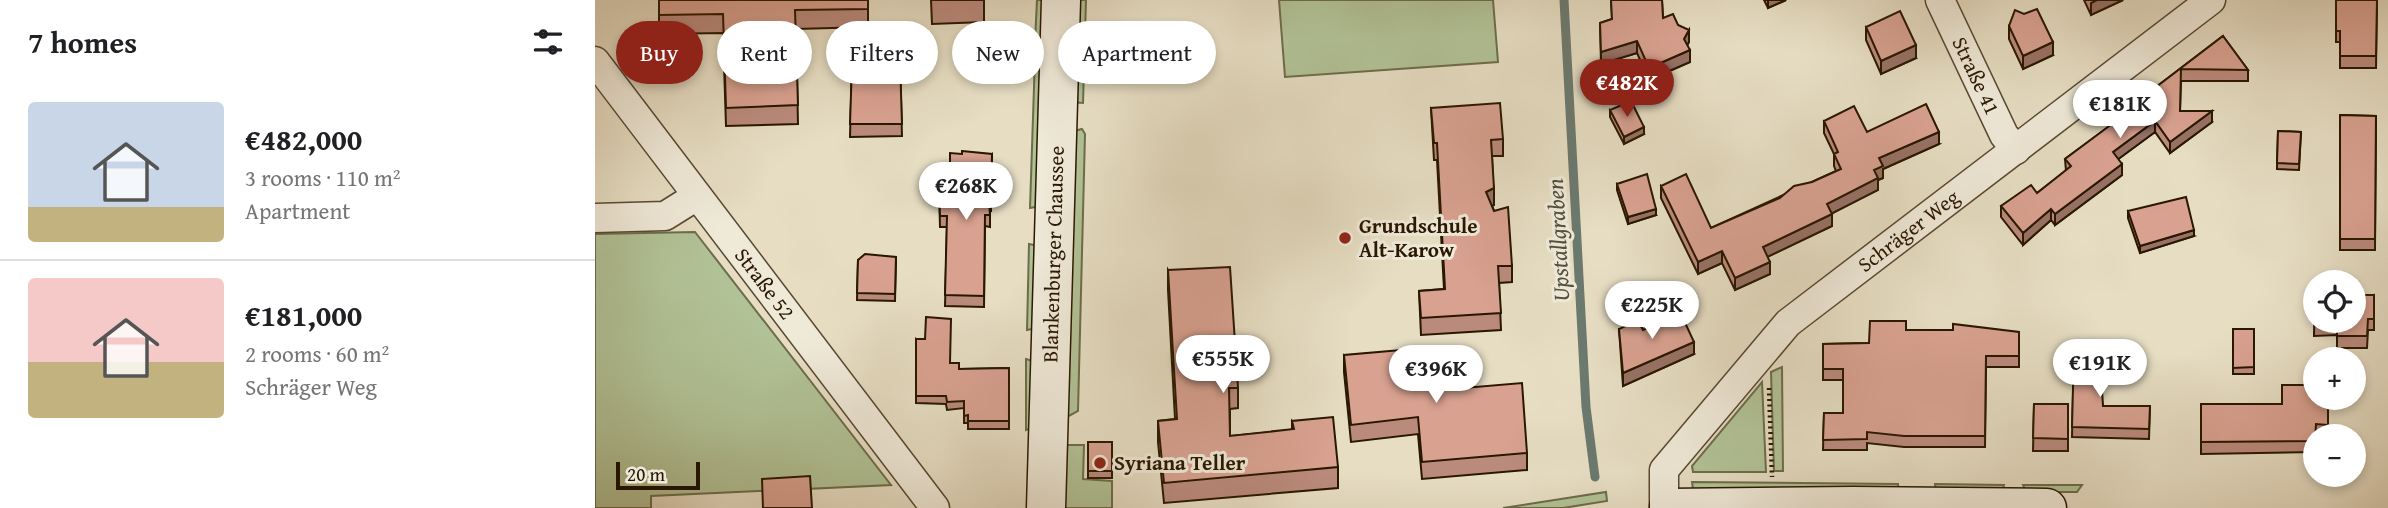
<!DOCTYPE html>
<html lang="en">
<head>
<meta charset="utf-8">
<style>
	body { margin:0; font-family:"Gentium Book Plus",serif; background:#f6f6f6; color:#202124; height:100vh; display:flex; flex-direction:column; font-size:26px; white-space:nowrap }
	* { box-sizing:border-box; margin:0 }
	p { font-size:23px; color:#757577 }
	.icon { flex:none; width:38px; height:38px; fill:none; stroke:currentColor; stroke-width:2; stroke-linecap:round; stroke-linejoin:round }
	.map { position:relative; flex:1; overflow:hidden }
	.sheet { display:flex; flex-direction:column; background:#fff; width:595px }
	.sheet>* { flex:none }
	.banner { position:absolute; left:21px; top:21px; width:665px; height:63px; display:flex; gap:14px }
	.buttons { position:absolute; left:1708px; top:270px; display:grid; gap:14px }
	.buttons a { display:grid; place-items:center; width:63px; height:63px; border-radius:50%; background:#fff; box-shadow:0 4px 10px #0003; font-size:35px }
	.scale { position:absolute; left:21px; bottom:18px; width:84px; box-sizing:border-box; padding-left:7px; border:4px solid #291700; border-top:0; font-size:19px; line-height:24px; white-space:nowrap; color:#291700; -webkit-text-stroke:5px #efe9d8; paint-order:stroke }
	.price { position:absolute; translate:-50% -60px; padding:0 16px; border-radius:24px; background:#fff; color:#222; font-size:23px; line-height:46px; filter:drop-shadow(0 2px 4px #0008) }
	.price::after { content:''; position:absolute; left:50%; top:42px; width:21px; height:16px; margin-left:-10px; background:inherit; clip-path:polygon(0 0,100% 0,50% 100%) }
	.price.on { background:#8f2418; color:#fff }
	ul { padding:0; list-style:none }
	li { display:flex; align-items:center; gap:21px; height:175px; padding:0 28px }
	li+li { border-top:2px solid #e0e0e0 }
	li span { display:grid; place-items:center; flex:none; width:196px; height:140px; border-radius:7px; color:#555 }
	li>.icon { margin-inline-start:auto }
	span .icon { width:84px; height:84px; fill:#fffc; stroke-width:1 }
	li b { font-size:30px }
	h2 { display:flex; justify-content:space-between; align-items:center; height:84px; padding:0 28px; font-size:30px }
	.tag { padding:0 24px; border-radius:32px; background:#fff; box-shadow:0 4px 10px #0003; font-size:24px; line-height:63px }
	.tag.on { background:#8f2418; color:#fff }
	main { display:flex; flex:1; min-height:0 }
	.map>svg:first-child { display:block }
</style>
</head>
<body>
<main>
<section class="sheet">
<h2>7 homes<svg class="icon" aria-label="filters" viewBox="0 0 24 24"><path d="M4 7h16M4 17h16"/><circle cx="9" cy="7" r="2"/><circle cx="15" cy="17" r="2"/></svg></h2>
<ul>
<li><span style="background:linear-gradient(#c9d6e8 75%,#c2b280 0)"><svg class="icon" aria-label="home" viewBox="0 0 24 24"><path d="M3 11l9-7 9 7M6 9v11h12V9"/></svg></span><div><b>€482,000</b><p>3 rooms · 110 m²</p><p>Apartment</p></div></li>
<li><span style="background:linear-gradient(#f6c9c9 60%,#c2b280 0)"><svg class="icon" aria-label="home" viewBox="0 0 24 24"><path d="M3 11l9-7 9 7M6 9v11h12V9"/></svg></span><div><b>€181,000</b><p>2 rooms · 60 m²</p><p>Schräger Weg</p></div></li>
</ul>
</section>
<div class="map">
<svg width="1793" height="508" viewBox="0 0 1793 508">
	<rect width="100%" height="100%" fill="#e6ddc3"/>
	<filter id="stains"><feTurbulence type="fractalNoise" baseFrequency=".00286" numOctaves="4"/><feColorMatrix values="0 0 0 0 .2 0 0 0 0 .09 0 0 0 0 .02 0 0 0 .5 -.17"/></filter>
	<radialGradient id="worn" r=".72"><stop offset=".6" stop-color="#630" stop-opacity="0"/><stop offset="1" stop-color="#630" stop-opacity=".3"/></radialGradient>
	<!-- green -->
	<path fill="#b1c296" stroke="#6d6c4b" stroke-width="2" d="M442,0H452L451,39L440,41Z
		M479,0H491L488,103L476,102Z
		M684,0H898L903,62L690,77Z
		M440,57L450,60L446,206L435,208Z
		M487,129L490,134L483,411L472,417L475,132Z
		M100,232L296,485L56,496V508H0V234Z
		M434,244L444,246L442,328L432,330Z
		M431,359L441,362L439,427L431,430Z
		M1187,367L1188,471H1179L1176,372Z
		M1167,382L1171,472H1098L1097,466Z
		M472,445H489L488,479L517,481V508H463L465,449Z
		M1097,482L1303,484V491L1098,489Z
		M1340,484L1409,485L1407,492L1341,491Z
		M1428,485H1487L1482,492H1431Z
		M1011,492L1012,501L968,508H908Z"/>
	<g fill="none" stroke-linecap="round" stroke-linejoin="round">
		<!-- stream -->
		<path stroke="#6b796f" stroke-width="9" d="M969,0L991,407L1000,477"/>
		<!-- street casing -->
		<g stroke="#584831" stroke-width="31">
			<g id="street">
				<path id="s1" d="M1345,0L1409,135L1421,150"/>
				<path id="s2" d="M0,61L340,508"/>
				<path d="M0,218L70,216L102,196"/>
				<path id="s3" d="M1069,508V470L1193,323L1616,0"/>
			</g>
		</g>
		<!-- secondary casing -->
		<g stroke="#291700" stroke-width="41">
			<g id="secondary">
				<path id="s4" d="M451,508L466,0"/>
				<path d="M1074,508L1258,506L1452,508"/>
			</g>
		</g>
		<!-- path -->
		<path stroke="#291700" stroke-width="4.5" stroke-dasharray="2 3.5" stroke-linecap="butt" d="M1174,388L1177,477"/>
		<!-- street -->
		<use href="#street" stroke="#efe9d8" stroke-width="28"/>
		<!-- secondary -->
		<use href="#secondary" stroke="#efe9d8" stroke-width="38"/>
	</g>
	<!-- wall -->
	<path fill="#ba8a7c" stroke="#291700" stroke-width="2" d="M64,0H273V27L201,29L203,124L131,126L128,33L64,34Z
		M336,0H389V22L337,24Z
		M1016,0H1067L1068,18L1083,25L1094,42L1092,45L1095,62L1054,80L1042,53L1006,64L1005,23L1017,19Z
		M1169,0H1191L1173,8Z
		M1489,0H1528L1496,15Z
		M1741,0H1782L1781,68H1745V42H1741Z
		M1414,26L1458,55L1428,69L1414,39Z
		M1271,27L1321,58L1286,74L1271,40Z
		M1628,36L1653,70V81H1586L1585,111L1617,122L1575,153L1560,132L1523,159L1527,175L1460,225L1456,220L1428,245L1406,217V206L1442,193L1471,171L1470,159L1527,117V113Z
		M305,62L307,136L255,137L257,64Z
		M836,108L908,139V156H897L899,205H897L917,266V282L904,283L906,330L826,335L824,291L849,289L842,160H839Z
		M1015,110L1049,134L1029,144L1015,117Z
		M1745,115L1781,116L1780,250H1745Z
		M1229,121L1272,132L1344,144L1288,169V178L1283,180V190L1236,213L1237,226L1172,257L1175,274L1140,290L1127,263L1103,274L1066,198V186L1116,228L1241,171L1239,166V154L1229,133Z
		M1683,131L1706,132L1704,170L1682,169Z
		M397,154L396,211H395V227L390,226L389,307L350,306L352,227H345L344,187H355Z
		M1022,184L1061,215L1033,224L1022,190Z
		M1533,211L1599,236L1545,253L1533,218Z
		M301,257L300,301L262,300L263,260Z
		M573,270L643,388V408L635,409V436L697,430V421L743,467V488L569,503L563,442V421L580,419L573,290Z
		M1720,281V320L1779,295V330H1773L1772,348H1742V335L1719,336Z
		M1024,329L1048,330L1099,354L1028,386Z
		M1638,329H1659V374H1638Z
		M1311,330L1424,332V367H1391L1390,447H1309L1272,443V450H1228L1229,413H1248V380H1228V344L1274,343Z
		M321,339L364,369L414,368V429H373V423H369V408L352,410L351,404L321,403Z
		M1479,349L1504,389L1508,406H1555L1554,439L1477,437Z
		M749,355L845,390L932,453V470L827,479L823,434L756,442L749,372Z
		M1733,397V436H1720V452L1606,454V404H1687Z
		M1439,404H1473V451H1438Z
		M493,442H517V478H493Z"/>
	<!-- shaded-wall -->
	<path fill="#977165" stroke="#291700" stroke-width="2" d="M1173,0H1191L1173,8Z
		M1502,0H1528L1496,15V3Z
		M1094,30V42L1089,51V39Z
		M1042,41V53L1006,64V52Z
		M1458,42V55L1428,69V56Z
		M1321,45V58L1286,74V61Z
		M1095,50V62L1054,80V68Z
		M1617,111V122L1575,153V142Z
		M1560,121V132L1518,163V152Z
		M1049,127V134L1029,144V137Z
		M1344,132V144L1288,169V178L1283,180V190L1232,216V204L1279,170L1284,158Z
		M1527,164V175L1460,225V214Z
		M899,188V205L891,208V192Z
		M1061,209V215L1033,224V217Z
		M1456,209V220L1428,245V233Z
		M1237,214V226L1168,259V247Z
		M1599,230V236L1545,253V246Z
		M1127,251V263L1103,274V262Z
		M1175,262V274L1140,290V278Z
		M1099,342V354L1028,386V373Z"/>
	<!-- building -->
	<path fill="#d8a190" stroke="#291700" stroke-width="2" d="M64,0H273V9L200,10L203,105L131,108L128,14L64,15Z
		M1016,0H1067L1068,18L1078,14L1083,25L1094,30L1089,39L1095,50L1054,68L1042,41L1006,52L1005,23L1017,19Z
		M1741,0H1782L1781,56H1745V31H1741Z
		M1442,9L1458,42L1428,56L1414,26L1420,10L1429,14Z
		M1305,11L1321,45L1286,61L1271,27Z
		M1628,36L1653,70L1586,69L1585,111H1617L1575,142L1560,121L1518,152L1527,164L1460,214L1456,209L1428,233L1406,206L1436,185L1442,193L1476,166L1470,159L1529,115L1527,113Z
		M272,61L305,62L307,124H255L257,64H272Z
		M1036,101L1049,127L1029,137L1015,110Z
		M905,103L908,139L896,140L899,188L891,192L899,211L913,207L917,266H903L906,313L826,318L824,291L850,289L842,143H839L836,108Z
		M1331,104L1344,132L1284,158L1288,166L1279,170L1283,178L1232,204L1237,214L1168,247L1175,262L1140,278L1127,251L1103,262L1066,186L1091,174L1116,228L1185,198L1199,186L1217,182L1246,169L1239,154L1243,152L1229,121L1259,106L1272,132Z
		M1745,115L1781,116L1780,239H1745Z
		M1683,131L1706,132L1704,164L1682,163Z
		M367,151L397,154L396,199L394,200L395,215H390L389,296L350,295L352,216H345L344,187H355V153L367,154Z
		M1052,174L1061,209L1033,217L1022,184Z
		M1591,197L1599,230L1545,246L1533,211Z
		M270,254L301,257L300,294L262,293L263,260Z
		M635,267L643,388H634L635,436L699,429L697,421L738,417L743,467L569,483L563,421L582,419L573,270Z
		M1720,281H1743L1720,282V320H1759V295H1779V319H1773L1772,336H1742V324H1719Z
		M1086,314L1099,342L1028,373L1024,329L1043,320L1048,330Z
		M331,317L356,319L355,363H364V369L414,368V421H373V415L369,416V401L352,402L351,396H321V339H330Z
		M1275,321H1311V330H1358V324L1424,332V356H1391L1390,436H1309L1272,432V439L1228,440L1229,413H1248V369H1228V344L1274,343Z
		M1638,329H1659V367L1638,368Z
		M841,347L845,390L927,383L932,453L827,462L823,417L756,425L749,355Z
		M1479,349H1504V389H1507L1508,406H1555L1554,429L1477,427Z
		M1687,385H1720V397H1733V425L1721,424L1720,441L1606,442V404H1687Z
		M1439,404H1473V439L1438,438Z
		M493,442H517V471H493Z
		M215,476L217,508H168L167,479Z"/>
	<!-- markers -->
	<g fill="#8f2418" stroke="#efe9d8" stroke-width="2.5">
		<circle cx="750" cy="238" r="7"/>
		<circle cx="505" cy="463" r="7"/>
	</g>
	<g text-anchor="middle" stroke-width="6" stroke-linejoin="round" paint-order="stroke">
		<!-- street labels -->
		<g font-size="21" fill="#291700" stroke="#efe9d8">
			<text dy="7" stroke="none"><textPath href="#s1" startOffset="84">Straße 41</textPath></text>
			<text dy="7" stroke="none"><textPath href="#s3" startOffset="382">Schräger Weg</textPath></text>
			<text dy="7" stroke="none"><textPath href="#s4" startOffset="254">Blankenburger Chaussee</textPath></text>
			<text dy="7" stroke="none"><textPath href="#s2" startOffset="280">Straße 52</textPath></text>
		</g>
		<!-- poi labels -->
		<g font-size="21" font-weight="bold" fill="#291700" stroke="#efe9d8" text-anchor="start">
			<text x="764" y="233">Grundschule<tspan x="764" dy="24">Alt-Karow</tspan></text>
			<text x="519" y="470">Syriana Teller</text>
		</g>
		<!-- water labels -->
		<g font-size="23" font-style="italic" fill="#505041" stroke="#efe9d8">
			<text transform="translate(963 240) rotate(-93)" y="8">Upstallgraben</text>
		</g>
	</g>
	<rect width="100%" height="100%" filter="url(#stains)"/>
	<rect width="100%" height="100%" fill="url(#worn)"/>
</svg>
<div class="buttons">
<a><svg class="icon" aria-label="locate" viewBox="0 0 24 24"><circle cx="12" cy="12" r="6"/><path d="M12 2v4M12 18v4M2 12h4M18 12h4"/></svg></a>
<a>+</a>
<a>−</a>
</div>
<div class="scale">20 m</div>
<b class="price on" style="left:1032px;top:119px">€482K</b>
<b class="price" style="left:1525px;top:140px">€181K</b>
<b class="price" style="left:371px;top:222px">€268K</b>
<b class="price" style="left:1057px;top:341px">€225K</b>
<b class="price" style="left:628px;top:395px">€555K</b>
<b class="price" style="left:1505px;top:399px">€191K</b>
<b class="price" style="left:841px;top:405px">€396K</b>
<div class="banner">
<a class="tag on">Buy</a>
<a class="tag">Rent</a>
<a class="tag">Filters</a>
<a class="tag">New</a>
<a class="tag">Apartment</a>
</div>
</div>
</main>
</body>
</html>
